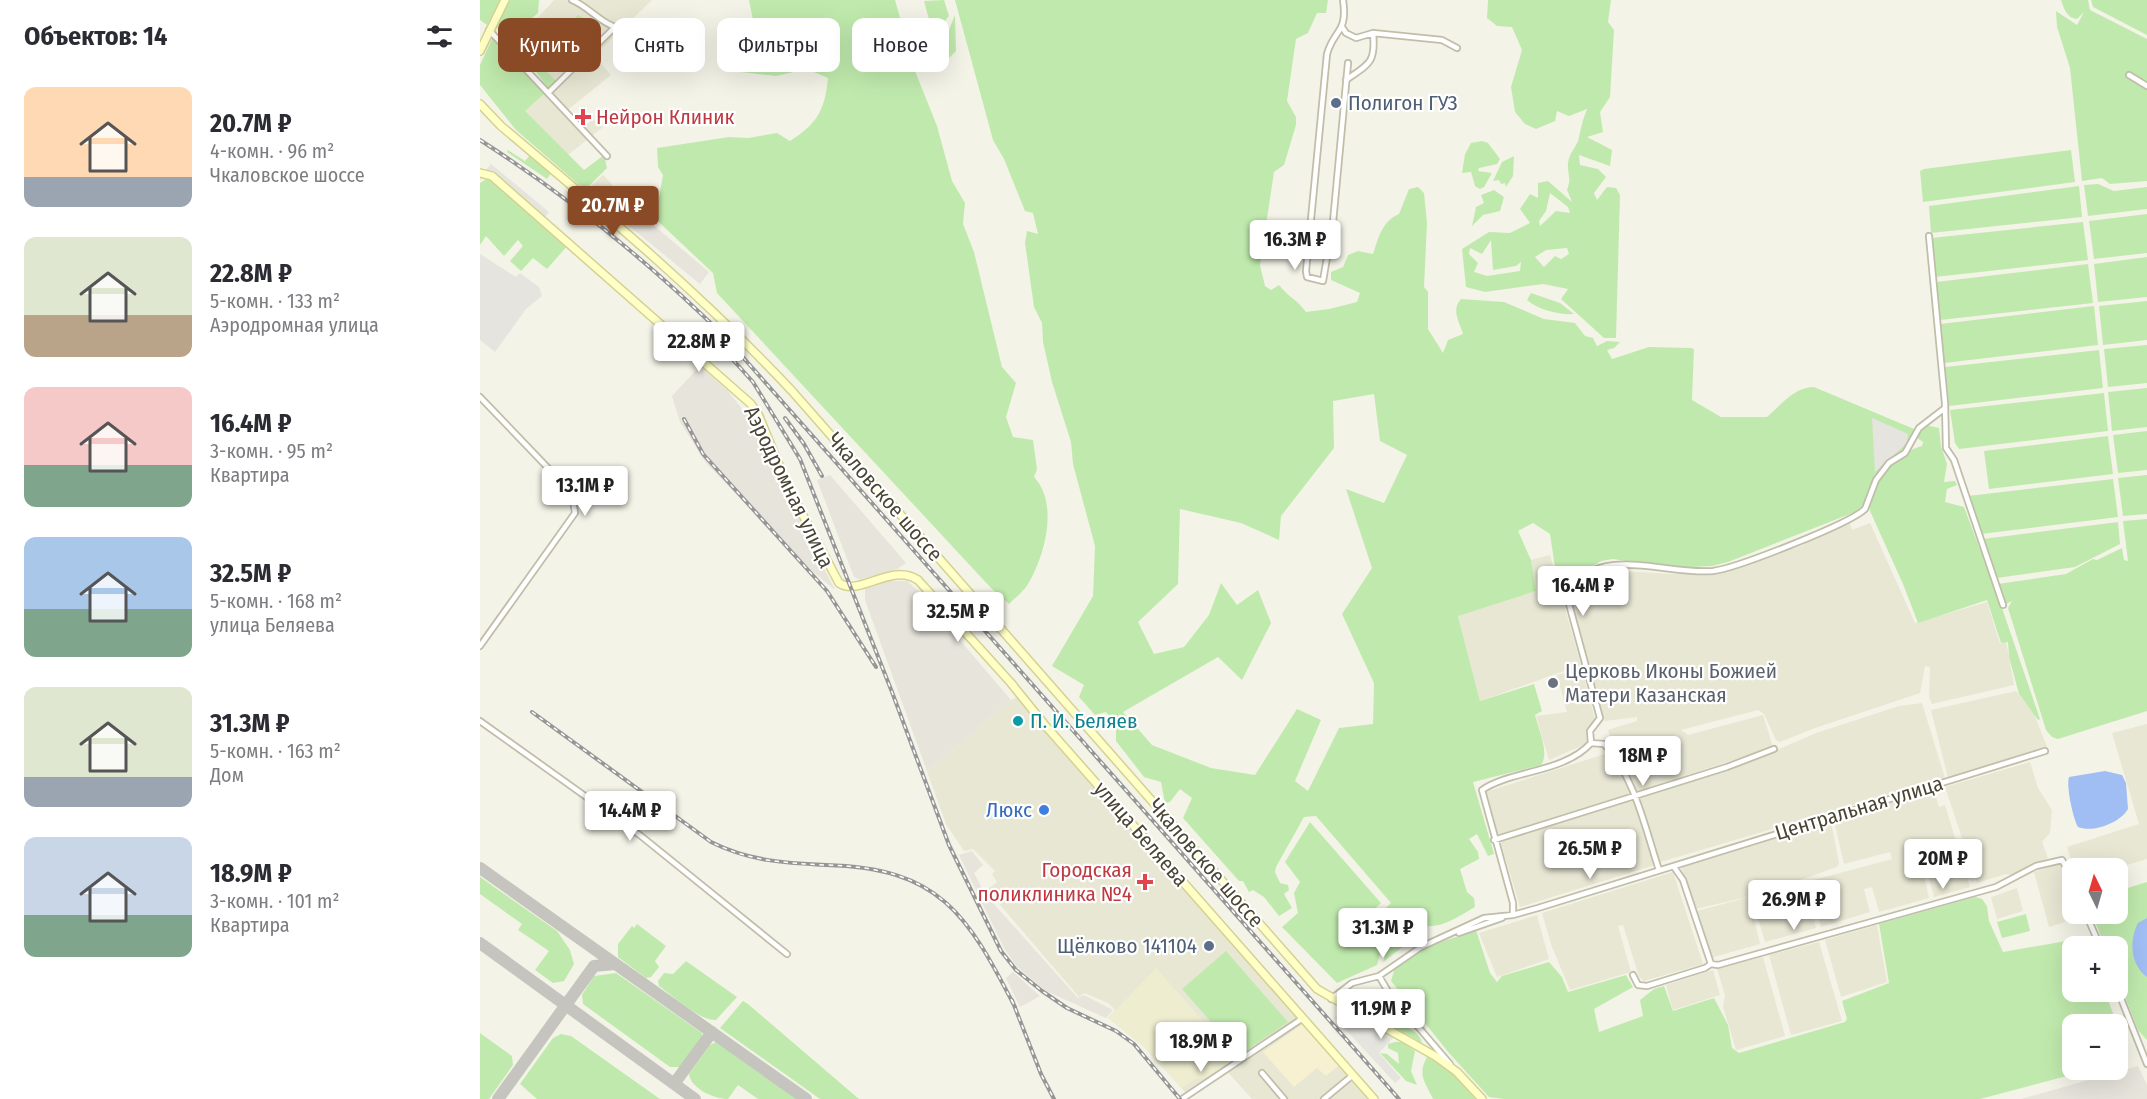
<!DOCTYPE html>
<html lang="ru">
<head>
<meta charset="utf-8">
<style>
	body { margin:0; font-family:"Fira Sans Condensed",sans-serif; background:#f7f7f7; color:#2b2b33; height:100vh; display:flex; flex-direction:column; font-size:22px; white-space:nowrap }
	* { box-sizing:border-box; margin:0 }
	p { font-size:20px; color:#7c7c81 }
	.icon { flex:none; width:33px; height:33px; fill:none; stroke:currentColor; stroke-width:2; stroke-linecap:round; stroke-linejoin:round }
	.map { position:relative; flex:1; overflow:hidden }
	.side { display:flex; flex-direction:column; background:#fff; width:480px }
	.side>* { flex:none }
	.banner { position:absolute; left:18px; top:18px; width:570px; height:54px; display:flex; gap:12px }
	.needle { width:39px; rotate:355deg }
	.fabs { position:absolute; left:1582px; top:858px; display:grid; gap:12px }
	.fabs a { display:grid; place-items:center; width:66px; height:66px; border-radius:12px; background:#fff; box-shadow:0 6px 24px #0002; font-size:30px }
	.price { position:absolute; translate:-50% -51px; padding:0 14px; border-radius:6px; background:#fff; color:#222; font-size:20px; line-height:39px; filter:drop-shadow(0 2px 3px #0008) }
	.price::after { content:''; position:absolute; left:50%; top:36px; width:18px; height:14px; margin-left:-9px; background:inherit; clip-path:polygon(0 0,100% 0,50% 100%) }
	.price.active { background:#8a4a25; color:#fff }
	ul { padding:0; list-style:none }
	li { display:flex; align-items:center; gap:18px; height:150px; padding:0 24px }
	li span { display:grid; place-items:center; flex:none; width:168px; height:120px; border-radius:12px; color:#555 }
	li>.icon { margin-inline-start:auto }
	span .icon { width:72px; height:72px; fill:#fffc; stroke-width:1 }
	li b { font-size:26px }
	h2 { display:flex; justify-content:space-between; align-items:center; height:72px; padding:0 24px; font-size:26px }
	.pill { padding:0 21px; border-radius:12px; background:#fff; box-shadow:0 6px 24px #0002; font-size:21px; line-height:54px }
	.pill.active { background:#8a4a25; color:#fff }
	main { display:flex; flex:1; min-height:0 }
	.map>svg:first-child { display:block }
</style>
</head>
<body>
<main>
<section class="side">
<h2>Объектов: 14<svg class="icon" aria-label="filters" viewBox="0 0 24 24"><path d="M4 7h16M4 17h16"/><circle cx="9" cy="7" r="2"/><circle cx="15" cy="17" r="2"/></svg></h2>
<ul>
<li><span style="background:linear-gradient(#ffd9b3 75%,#9aa5b1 0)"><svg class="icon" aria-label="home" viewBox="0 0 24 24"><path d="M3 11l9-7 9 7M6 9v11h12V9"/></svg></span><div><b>20.7M ₽</b><p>4-комн. · 96 m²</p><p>Чкаловское шоссе</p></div></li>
<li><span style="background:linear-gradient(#dfe7d0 65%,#b9a48a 0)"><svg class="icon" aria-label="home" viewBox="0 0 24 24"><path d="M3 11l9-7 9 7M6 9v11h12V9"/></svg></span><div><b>22.8M ₽</b><p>5-комн. · 133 m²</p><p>Аэродромная улица</p></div></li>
<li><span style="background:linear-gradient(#f6c9c9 65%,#7fa58c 0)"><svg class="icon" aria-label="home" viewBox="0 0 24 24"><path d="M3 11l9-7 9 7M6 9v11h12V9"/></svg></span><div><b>16.4M ₽</b><p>3-комн. · 95 m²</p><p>Квартира</p></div></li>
<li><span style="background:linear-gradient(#a9c7e8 60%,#7fa58c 0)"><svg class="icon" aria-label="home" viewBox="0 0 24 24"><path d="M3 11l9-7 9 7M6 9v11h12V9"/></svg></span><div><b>32.5M ₽</b><p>5-комн. · 168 m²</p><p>улица Беляева</p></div></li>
<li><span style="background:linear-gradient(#dfe7d0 75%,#9aa5b1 0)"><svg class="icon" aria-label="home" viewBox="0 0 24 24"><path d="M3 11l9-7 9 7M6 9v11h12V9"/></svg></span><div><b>31.3M ₽</b><p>5-комн. · 163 m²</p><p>Дом</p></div></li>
<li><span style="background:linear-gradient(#c9d6e8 65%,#7fa58c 0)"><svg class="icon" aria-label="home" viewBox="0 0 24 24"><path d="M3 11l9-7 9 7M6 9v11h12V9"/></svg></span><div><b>18.9M ₽</b><p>3-комн. · 101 m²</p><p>Квартира</p></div></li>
</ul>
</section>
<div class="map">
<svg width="1667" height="1099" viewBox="0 0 1667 1099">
	<rect width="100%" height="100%" fill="#f4f3e7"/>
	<!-- residential -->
	<path fill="#e8e7d4" d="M74,0H172L114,56L131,75L85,112L101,130L113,119L123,127L88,155L42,111L71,82L34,44Z
		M123,175L131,183L133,189L121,201L107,190Z
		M1369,520L1372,530L1390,523L1435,623L1507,602L1520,644L1526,641L1534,685L1452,704L1449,697L1450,667L1445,666L1440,693L1335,728L1300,742L1296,740L1284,714L1278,710L1201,730L1208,735L1283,715L1293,747L1158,791L1134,750L1128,730L1157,721V717L1125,721L1105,657L1093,603L1094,588L1111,576L1127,570L1189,574L1246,572L1309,548L1313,549L1324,545L1325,540Z
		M1070,555L1101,665L1000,701L978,615L1056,591L1051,560Z
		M1102,669L1116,723L1109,731L1108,743L1069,760L1056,716L1087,712L1077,675Z
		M1536,691L1554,714L1568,749L1468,778L1451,710Z
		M541,695L826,1022L784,1052L838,1067L862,1063L894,1099H772L746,1070L708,1095L664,1047L628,1018L635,1010L628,1003L604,993L599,997L509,892L508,889L517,882L512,874L515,871L493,849L484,851L466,824L447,771L531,700Z
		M1442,703L1465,778L1177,863L1157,798L1274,760L1336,733L1419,706Z
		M1667,724V859L1637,868H1594L1587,847L1659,824L1632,733Z
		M1128,753L1151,793L1018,835L1006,792Z
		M1550,762L1558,788L1572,810L1570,833L1562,842L1568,858L1534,876L1526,874L1497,883L1465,787Z
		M1455,793L1459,807L1465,805L1490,887L1454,897L1442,852H1439L1449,898L1399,912L1392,887L1384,889L1390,912L1341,927L1335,903L1329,905L1336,928L1285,942L1278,918L1274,919L1280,944L1230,958L1217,911L1412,859L1410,852L1364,864L1354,820L1436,795L1438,799Z
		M1153,799L1175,865L1040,907L1020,840Z
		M1351,822L1359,863L1357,867L1277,895L1215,909L1201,867L1203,864Z
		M1581,863L1593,901V914H1597L1598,918L1569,927L1554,872Z
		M1193,872L1223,964L1164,981L1159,977L1143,925L1138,926L1151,972L1090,990L1072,947L1062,913Z
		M1537,888L1543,911L1517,919L1511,897Z
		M1057,915L1069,959L1017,977L999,933Z
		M1397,925L1407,982L1361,997L1345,940Z
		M1339,942L1362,1021L1311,1035L1289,955Z
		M1283,957L1305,1036L1256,1050L1243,1007L1245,995L1237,969Z
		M1233,970L1240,995L1193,1010L1186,985Z"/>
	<!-- commercial -->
	<path fill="#f7f0d1" d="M826,1022L862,1063L846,1076L837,1068L814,1087L783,1052Z"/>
	<!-- industrial -->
	<path fill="#e6e4db" d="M145,201L229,272L220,284L127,208L132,203L135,206Z
		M220,366L247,390L270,419L274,420L304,489L355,590L326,566L226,463L200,422L192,396Z
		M350,475L426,563L417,569L381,580L374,577L337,480Z
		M404,581H427L436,589L531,700L447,771L385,600V588Z
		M492,851L503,865L494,873L505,894L598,998L604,995L633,1010L626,1018L566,991L537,967L524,948L479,855Z
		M533,972L560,996L540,1007L526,978Z
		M1658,1066L1667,1085V1099H1541Z"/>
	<!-- education -->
	<path fill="#eeedd0" d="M676,968L757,1059L725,1078L716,1079L702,1088L664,1047L628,1018Z"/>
	<!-- green -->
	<path fill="#c0eaad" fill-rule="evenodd" d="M0,0H20L7,25L0,20Z
		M29,0H59L58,13L39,29L34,40L24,38L16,25Z
		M269,0H415L435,71L457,126L472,181L485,203L483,224L494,252L522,367L536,383L526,417L533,437L553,440L557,469L554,477C579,503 565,556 548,584C544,591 535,598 529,604L511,588L237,293L233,273L150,195L177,210L183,175L178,167L177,148L249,137L268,138L297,133L310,141C337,124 345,110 348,78L327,69L296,76L261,72L242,48L239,30L273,20Z
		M464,0L469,16L453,34L444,1Z
		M475,0H848L846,13H837L828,33L816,39L807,101L816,117V125L804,165L794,172L780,265L785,286L791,290L799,285C808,297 818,300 826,312L849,309L877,302L880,293L851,280V272L863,267L868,255L878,251L893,254C898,239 902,221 919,214L929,189L938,187L944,193L947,223L944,287L948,292V329L963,353L968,340L983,334C979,321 971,310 981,299L1024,302L1064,319L1095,323L1105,336L1113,338L1117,346L1127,341L1140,342L1134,348L1127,350L1132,359L1169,347L1211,348L1214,349L1212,400L1241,417H1287C1301,405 1314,387 1334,387L1434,429C1427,459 1418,448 1407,465C1396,481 1391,501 1375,512L1248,562L1232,566L1191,568L1133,559L1121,561L1086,582L1076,574L1070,534L1053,523L1038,531L1051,560L1056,591L978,616L1000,701L1054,684L1062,711L1055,715C1058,728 1070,753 1061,765L993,782L1014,854L1008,856L997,834L989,839L998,852L999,859L980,869L987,892L994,898L995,907C975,918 962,930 937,925L934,938L903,962L910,938L894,920L911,903L836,816L824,817L796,867L795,872L800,883L808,885L809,890L804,894L812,908L799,916L784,897L773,890L769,892L763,881H759L703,818L712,798L700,789L690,802L685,803L681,782L664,777L636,741V724L626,712L615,715L599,697L604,685L572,666L613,596L615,546L593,464L591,442L572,382L563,342L562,323L554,307L545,243L547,231L558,234L553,213L545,211L524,159L513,140ZM894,394L900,441L927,455L904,503L866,489L892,568L862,614L894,683L893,724L859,728L828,791L815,781L841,720L817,709L775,775L731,768L672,745L643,712L738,657L762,680L791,623L778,590L757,605L741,583L729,615L704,647L674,654L658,622L698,584L700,509L761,523L799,540L801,516L854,448L853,401Z
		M1008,0H1131L1128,22L1134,30L1130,97L1120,112L1123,132L1107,137L1132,150L1130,166L1099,155L1100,165L1118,169L1126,177L1114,193L1117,200L1127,187L1136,188L1140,195L1136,338H1124L1081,299L1088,289L1063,284L1005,292L986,287L982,249L1009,232L1030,233L1050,223L1040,209L1050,194L1058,198V183L1068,181L1092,202L1087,190C1092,177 1087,174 1088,163C1089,152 1098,146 1099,137C1101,127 1103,119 1107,109L1089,116L1077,111L1075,121L1056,129L1045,124L1035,112L1031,87L1042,50L1032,27L1017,26L1007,18ZM1070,193L1088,207L1090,213L1076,211L1060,226L1059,221L1066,211ZM1011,240L1013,270L1036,266L1041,262L1040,271L1007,276L994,272L998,263L989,254L990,248L1002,254ZM1087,248L1089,254L1081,259L1075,256L1064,267L1055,257L1066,250Z
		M1581,0H1608L1610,10L1667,39V181L1630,184L1622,178L1602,181L1590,68L1577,27L1576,11L1597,25L1604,12L1597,19C1587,18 1584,9 1581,0Z
		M1611,0H1667V35L1613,7Z
		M98,15L107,20V25L119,36L110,46L98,35L64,69L76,81L69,89L50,64Z
		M475,15L476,51L466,61L458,56L455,45L468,32Z
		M13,37L66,92L45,111L104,170L124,155L127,168L105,190L36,130L0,85V65Z
		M1002,141L1008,143L1020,159L1017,164L999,168L998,171L1012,173L1004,187L1000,189L995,186L991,172L982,173L985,154L991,143Z
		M28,150L45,161L50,155L71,173L67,179L27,152Z
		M1591,150L1595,182L1443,202L1440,171L1444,169Z
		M1034,156L1033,176L1026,187L1025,183L1021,184L1019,180L1013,181L1022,162Z
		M8,178L88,245L67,269L53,258L41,271L30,261L43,246L38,240L24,256L6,236L0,245V183Z
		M1618,184L1634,191L1667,187V209L1608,216L1604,185Z
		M1599,186L1602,217L1451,233L1449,206Z
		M1014,190L1024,197L1020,211L1003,215L992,226L996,207L1004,203L1001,195Z
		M1667,214V253L1614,259L1609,221Z
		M1603,222L1608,260L1455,277L1451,238Z
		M1667,257V297L1618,302L1614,264Z
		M1608,264L1613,303L1460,320L1456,282Z
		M1051,293L1080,303L1094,314C1080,315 1058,310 1047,300Z
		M1667,301V340L1623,345L1619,306Z
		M1614,306L1618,345L1464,363L1460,324Z
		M1667,345V383L1628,387L1624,349Z
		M1619,350L1623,388L1469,406L1465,367Z
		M1667,388V427L1632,431L1628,392Z
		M1624,393L1628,431L1479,449L1475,443L1470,410Z
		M1446,425L1459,428L1461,446L1467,464L1464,482L1475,481L1477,485L1467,489L1465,502L1484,507L1522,608L1560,719L1558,720L1539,694L1529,657L1528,642L1521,643L1507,600L1438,623L1423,584L1390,511C1383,486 1420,451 1442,446L1443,442L1437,438L1442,426Z
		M1667,431V470L1638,473L1633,435Z
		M1628,436L1633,474L1509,489L1504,451Z
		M1667,475V514L1643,516L1638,478Z
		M1633,479L1638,517L1501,534L1488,496Z
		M1667,519V711L1578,739L1572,737L1566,730L1528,608L1532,601L1526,604L1518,584L1586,574L1613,559L1617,560L1642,548L1644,560L1648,561L1643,521Z
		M1638,522L1640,544L1595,567L1517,578L1503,539Z
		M830,822L901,903L886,917L903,940L897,965L857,983L802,927L818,913L814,893L820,882L805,862Z
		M0,877L77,931L90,950L94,964L84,981L73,983L55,970L69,951L38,930L42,924L0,894Z
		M1667,882V1040L1658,1030L1638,979V946H1625L1612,914H1638V891Z
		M1495,897L1502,899L1507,906L1509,921L1523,952L1603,938L1607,946H1593V992H1625L1637,1024H1593V1070H1609L1500,1099H1024L1009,1097L969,1053L911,981L915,967L941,949L996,930L1010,973L1017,982L1022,976L1069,962L1082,977L1088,992L1146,975L1153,987L1114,1009L1119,1032L1163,1016L1160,1000L1174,989L1184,986L1193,1011L1234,998L1248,1025L1252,1048L1259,1053L1365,1022L1367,1019L1362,1001L1409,983L1399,924Z
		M1546,914L1550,931L1522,938L1517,922Z
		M157,924L186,946L175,961L179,967L171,977L166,978L138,957V944L152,926L154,928Z
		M746,951L808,1022L760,1055L702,989Z
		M206,961L257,997L236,1020C220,1021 193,996 179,986L178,981L184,973L193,974Z
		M136,973L222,1033V1037L201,1067H190L103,1004L102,995L114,976Z
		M898,997L909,1004C911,1029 939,1025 942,1043L896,1016L891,1003Z
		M263,1001L268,1004L379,1099H340L240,1028Z
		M0,1033L32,1056L33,1065L9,1099H0Z
		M81,1034L91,1036L180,1099H57L40,1084L73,1038Z
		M236,1042L316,1099H278L258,1085L248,1099C235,1099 211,1089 209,1074L230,1045Z
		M915,1042H922L935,1051L931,1071L937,1085L926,1081L900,1053L907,1054L919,1064L918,1053L908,1048V1044Z
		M947,1057L969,1069L995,1099H953C945,1082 937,1075 947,1057Z"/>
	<!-- parking -->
	<path fill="#e5e4df" d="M11,164L69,212L64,218L6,170Z
		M0,254L36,277L40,273L59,287L62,296L46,309L15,352L0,340Z
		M1392,418L1428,434L1427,443L1395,472Z
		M860,1008L914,1037L899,1053L921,1078L915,1083L855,1018Z"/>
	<!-- water -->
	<path fill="#a0bdf4" d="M1625,771L1642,775L1646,783L1648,809C1640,823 1613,833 1598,827C1593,818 1586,786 1589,777Z
		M1667,918V977C1650,964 1649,940 1658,923Z"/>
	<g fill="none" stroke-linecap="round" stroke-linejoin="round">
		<!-- taxiway -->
		<path stroke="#c5c4be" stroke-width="12" d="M0,868L326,1099
			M0,943L215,1099
			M194,1084L232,1032
			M18,1099L114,966L135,964"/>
		<!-- street casing -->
		<g stroke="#c0bea9" stroke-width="8">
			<path id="street" d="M863,0C868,33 854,29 847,54L826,271L827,277L843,281L853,222L868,63
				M862,27L866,33L876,38L893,33L962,40L977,48
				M9,30L127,156
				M1649,75L1667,86
				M866,80C889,64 896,63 893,33
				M69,92L135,27C118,21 109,7 92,0
				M1449,236L1465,403L1466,448L1474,460L1523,605
				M0,397L92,493L95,513L0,646
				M0,721L161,836L307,954
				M1111,743L1110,731L1120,718L1089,604V588C1126,545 1184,575 1233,571C1257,568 1369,524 1385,509L1396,480L1409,463L1425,453L1439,428L1465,408
				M1111,743L1124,744C1155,777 1165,828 1179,870
				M1014,840L1247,767L1294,749
				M1194,867L1203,880L1231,964
				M1606,914L1620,946
				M1033,915V903L1002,790C1031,770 1084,773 1111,743
				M979,933L1022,918
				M1153,975L1158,985L1167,986L1225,968L1231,964L1238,965L1516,887L1556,866L1582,860L1593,879
				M899,976L909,993L970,1064
				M1638,991L1667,1064
				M851,999L872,983L899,976L941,947L1004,918L1033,915L1058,908L1565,751
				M782,1073L804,1099
				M702,1099L823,1018
				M844,1099L873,1075"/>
		</g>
		<!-- secondary casing -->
		<g stroke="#d4d192" stroke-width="10">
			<path id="secondary" d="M0,51L25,0
				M0,104L21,126C122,211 222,295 312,391L837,989L955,1056L977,1072L1002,1099
				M0,173L12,176L271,404L278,414L308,487L359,583C380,597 411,562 438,580L531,683L564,724L894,1099"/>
		</g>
		<!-- street -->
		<use href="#street" stroke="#fff" stroke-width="4.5"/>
		<!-- secondary -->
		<use href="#secondary" stroke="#ffffc6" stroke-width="7"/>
		<!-- rail casing -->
		<g stroke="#969696" stroke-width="4">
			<path id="rail" d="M0,140C89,197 170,263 245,337L919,1099
				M235,340L273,382L320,459L412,692L469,845L521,951L536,970L562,991L587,1008L636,1031L654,1044L700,1099
				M305,418L324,444L342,476
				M204,419L223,454L347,591L396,667
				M52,712L231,842C269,861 304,863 346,865C460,868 487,914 535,1007
				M532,1000L561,1074L574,1099"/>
		</g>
		<!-- rail -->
		<use href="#rail" stroke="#fff" stroke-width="1.5" stroke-dasharray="4.5" stroke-linecap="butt"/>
	</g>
	<!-- markers -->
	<g fill="#5c6f8a" stroke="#fff" stroke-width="2">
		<circle cx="856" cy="103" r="6"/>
		<circle cx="729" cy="946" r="6"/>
	</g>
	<g fill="#e0444e" stroke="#fff" stroke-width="2">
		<path d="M100 108h6v6h6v6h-6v6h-6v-6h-6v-6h6z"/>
		<path d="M662 873h6v6h6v6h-6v6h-6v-6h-6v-6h6z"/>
	</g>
	<circle fill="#6b7280" stroke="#fff" stroke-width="2" cx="1073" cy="683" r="6"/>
	<circle fill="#0f9aa8" stroke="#fff" stroke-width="2" cx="538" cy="721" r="6"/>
	<circle fill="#3f7fe0" stroke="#fff" stroke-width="2" cx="564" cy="810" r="6"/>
	<g text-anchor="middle" stroke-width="4.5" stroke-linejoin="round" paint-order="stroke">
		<!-- service labels -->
		<g font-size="21" fill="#4e5e75" stroke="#fff" text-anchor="start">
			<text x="868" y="110">Полигон ГУЗ</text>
			<text x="717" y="953" text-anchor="end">Щёлково 141104</text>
		</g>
		<!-- health labels -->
		<g font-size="21" fill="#be3a42" stroke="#fff" text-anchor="start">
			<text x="116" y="124">Нейрон Клиник</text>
			<text x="652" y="877" text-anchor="end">Городская<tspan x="652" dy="24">поликлиника №4</tspan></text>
		</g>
		<!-- street labels -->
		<g font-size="21" fill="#484535" stroke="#fff">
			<text transform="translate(309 487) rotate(64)" y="7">Аэродромная улица</text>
			<text transform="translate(405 497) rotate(49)" y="7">Чкаловское шоссе</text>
			<text transform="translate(1379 808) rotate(-17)" y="7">Центральная улица</text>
			<text transform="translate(661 834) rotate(49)" y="7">улица Беляева</text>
			<text transform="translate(726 863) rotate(49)" y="7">Чкаловское шоссе</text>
		</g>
		<!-- worship labels -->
		<g font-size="21" fill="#5b616d" stroke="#fff" text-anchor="start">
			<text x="1085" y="678">Церковь Иконы Божией<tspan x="1085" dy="24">Матери Казанская</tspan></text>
		</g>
		<!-- culture labels -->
		<g font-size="21" fill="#0d838f" stroke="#fff" text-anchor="start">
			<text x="550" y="728">П. И. Беляев</text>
		</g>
		<!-- shop labels -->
		<g font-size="21" fill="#366cbe" stroke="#fff" text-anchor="end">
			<text x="552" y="817">Люкс</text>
		</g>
	</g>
</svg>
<div class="fabs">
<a><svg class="needle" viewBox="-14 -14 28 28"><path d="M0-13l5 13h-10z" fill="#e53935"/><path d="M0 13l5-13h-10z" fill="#7c7c81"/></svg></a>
<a>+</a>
<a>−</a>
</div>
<b class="price active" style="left:133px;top:237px">20.7M ₽</b>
<b class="price" style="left:815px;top:271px">16.3M ₽</b>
<b class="price" style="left:219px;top:373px">22.8M ₽</b>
<b class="price" style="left:105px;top:517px">13.1M ₽</b>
<b class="price" style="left:1103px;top:617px">16.4M ₽</b>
<b class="price" style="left:478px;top:643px">32.5M ₽</b>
<b class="price" style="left:1163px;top:787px">18M ₽</b>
<b class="price" style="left:150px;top:842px">14.4M ₽</b>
<b class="price" style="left:1110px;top:880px">26.5M ₽</b>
<b class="price" style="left:1463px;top:890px">20M ₽</b>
<b class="price" style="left:1314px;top:931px">26.9M ₽</b>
<b class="price" style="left:903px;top:959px">31.3M ₽</b>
<b class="price" style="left:901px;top:1040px">11.9M ₽</b>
<b class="price" style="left:721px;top:1073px">18.9M ₽</b>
<div class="banner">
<a class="pill active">Купить</a>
<a class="pill">Снять</a>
<a class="pill">Фильтры</a>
<a class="pill">Новое</a>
</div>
</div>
</main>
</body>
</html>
